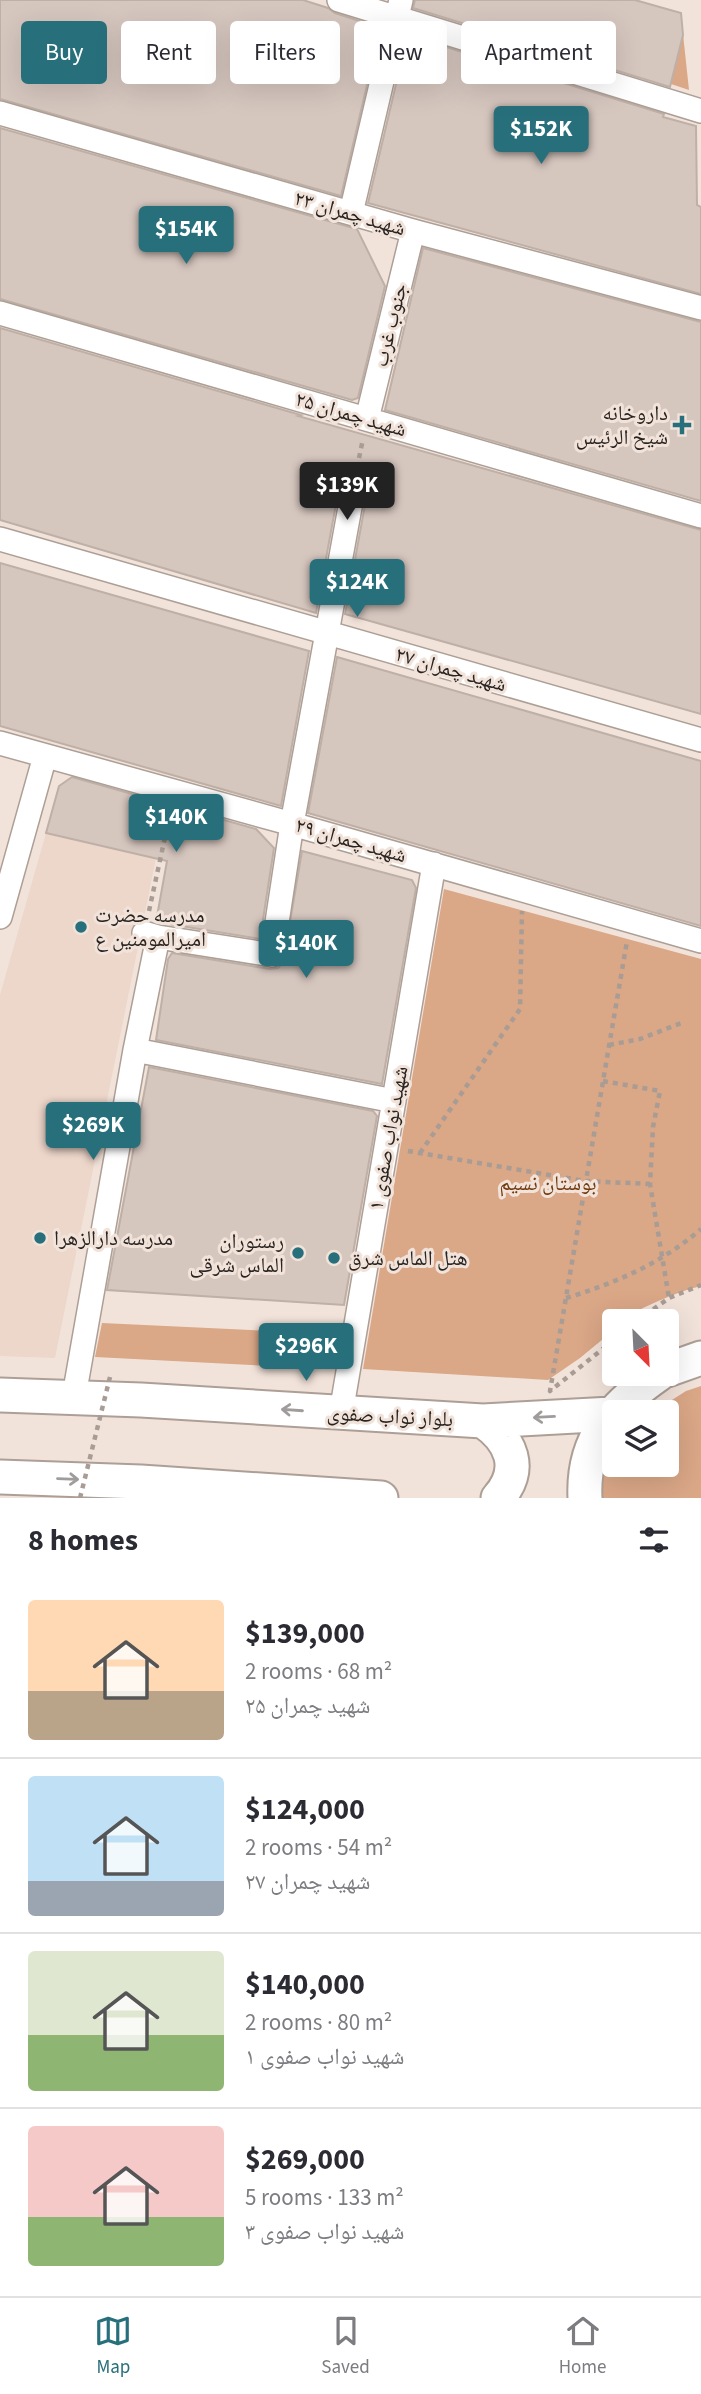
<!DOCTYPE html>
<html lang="en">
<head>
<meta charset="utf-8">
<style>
	body { margin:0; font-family:"Source Sans 3","Noto Naskh Arabic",sans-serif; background:#f2f2f3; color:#2b2b33; height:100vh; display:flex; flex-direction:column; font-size:26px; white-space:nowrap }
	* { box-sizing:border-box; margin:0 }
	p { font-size:23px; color:#7c7c81 }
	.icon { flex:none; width:38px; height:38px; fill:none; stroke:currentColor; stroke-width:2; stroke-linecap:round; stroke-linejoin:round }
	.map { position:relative; height:1498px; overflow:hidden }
	.details { display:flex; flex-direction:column; background:#fff; flex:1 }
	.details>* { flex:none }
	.hud { position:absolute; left:21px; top:21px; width:660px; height:63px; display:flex; gap:14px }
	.needle { width:46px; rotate:156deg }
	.tools { position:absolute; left:602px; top:1309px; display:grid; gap:14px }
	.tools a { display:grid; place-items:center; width:77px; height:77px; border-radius:7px; background:#fff; box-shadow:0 7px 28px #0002; font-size:35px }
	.price { position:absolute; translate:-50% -60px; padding:0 16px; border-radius:7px; background:#286f7c; color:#fff; font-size:23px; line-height:46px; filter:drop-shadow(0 2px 4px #0008) }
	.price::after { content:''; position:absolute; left:50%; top:42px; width:21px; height:16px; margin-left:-10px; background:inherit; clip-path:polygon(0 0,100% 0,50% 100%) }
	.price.active { background:#222; color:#fff }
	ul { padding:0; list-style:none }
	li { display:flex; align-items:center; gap:21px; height:175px; padding:0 28px }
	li+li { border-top:2px solid #e1e1e2 }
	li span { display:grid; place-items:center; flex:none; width:196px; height:140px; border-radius:7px; color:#555 }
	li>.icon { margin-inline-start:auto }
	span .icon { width:84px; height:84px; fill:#fffc; stroke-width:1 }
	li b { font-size:30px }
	h2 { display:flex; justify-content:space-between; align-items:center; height:84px; padding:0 28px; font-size:30px }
	.chip { padding:0 24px; border-radius:7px; background:#fff; box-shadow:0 7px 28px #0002; font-size:24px; line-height:63px }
	.chip.active { background:#286f7c; color:#fff }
	.tabs { display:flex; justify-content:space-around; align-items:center; height:98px; border-top:2px solid #e1e1e2; background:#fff; font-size:19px; color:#7c7c81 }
	.tabs a { display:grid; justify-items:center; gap:4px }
	.tabs .active { color:#286f7c }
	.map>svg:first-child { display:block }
</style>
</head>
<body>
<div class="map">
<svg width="701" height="1498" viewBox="0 0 701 1498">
	<rect width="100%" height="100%" fill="#f2e3da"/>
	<!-- built -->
	<path fill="#edd6ca" d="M46,833L156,858L55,1358L0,1356V995Z"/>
	<!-- green -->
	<path fill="#daa787" d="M683,34L689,90L671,84Z
		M444,889L701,959V1286C681,1291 662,1299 643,1308C631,1314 630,1321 614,1321V1330L580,1358L548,1380L363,1369Z
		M102,1323L333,1334L328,1369L95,1357Z
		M701,1386V1498H597L599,1475L614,1445V1465H667V1412H653L686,1391Z"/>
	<!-- building -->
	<path fill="#d5c6be" stroke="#beafa7" stroke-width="2" d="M0,0H303L328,8L335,13L372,25L378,38L341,196L0,99Z
		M415,0H635L681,13L683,35L670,87L413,8Z
		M420,39L664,114L663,117L696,126L697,205L701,207V294L368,203L405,46Z
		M0,128L357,229L385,286L358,398L352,400L0,299Z
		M423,248L701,322V501L385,410Z
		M0,328L301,415L298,416L701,530V714L345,614L369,483L368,475L358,466L350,467L341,477L316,613L0,520Z
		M0,563L309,651L281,806L0,726Z
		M337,657L701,761V926L308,813Z
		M72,777L256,829L274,848L260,939L156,922L167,861L46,833L59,786Z
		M302,851L412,880L416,888L382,1084L156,1040L168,959L172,953L270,969L278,968L283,963Z
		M149,1067L373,1111L377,1116L344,1305L107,1290Z"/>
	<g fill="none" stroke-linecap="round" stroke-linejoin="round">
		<!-- street casing -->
		<g stroke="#ad9f96" stroke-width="26">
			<path id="street" d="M339,0L701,111
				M0,113L413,231L701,308
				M351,213L401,0
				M0,313L701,516
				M367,419L413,231
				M0,539L701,740
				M0,743L292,824L701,941
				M0,917L45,756
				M144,933L158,937L272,955L292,824L355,480
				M135,1050L394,1101
				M74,1396L135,1050L158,937
				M341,1413L434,864"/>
		</g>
		<!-- secondary casing -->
		<g stroke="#ad9f96" stroke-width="37">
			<path id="secondary" d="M667,1370L701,1358
				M0,1395L141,1400L483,1421L612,1414
				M483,1421C511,1440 524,1469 498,1498
				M0,1477L141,1482L381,1498
				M585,1498C582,1439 613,1406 659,1374"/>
		</g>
		<!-- path -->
		<path stroke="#a89c95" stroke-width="4.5" stroke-dasharray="5 5" stroke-linecap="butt" d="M359,458L363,439
			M149,911L170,814
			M609,1045L640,1039L684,1022
			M603,1081L660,1091L653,1127L650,1184L669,1298
			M408,1151L585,1181L650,1184
			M420,1153L520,1009L522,911
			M566,1298C616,1283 662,1263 701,1229
			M637,1321L669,1298L701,1285
			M614,1340L550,1391L627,941"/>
		<!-- street -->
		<use href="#street" stroke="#fff" stroke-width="23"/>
		<!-- secondary -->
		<use href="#secondary" stroke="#fff" stroke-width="33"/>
		<!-- path-bridge -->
		<path stroke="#a89c95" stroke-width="4.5" stroke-dasharray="5 5" stroke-linecap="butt" d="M80,1498L110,1377"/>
	</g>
	<!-- one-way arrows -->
	<defs><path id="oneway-shaft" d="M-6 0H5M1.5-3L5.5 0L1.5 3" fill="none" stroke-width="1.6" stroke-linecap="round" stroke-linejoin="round" transform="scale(1.75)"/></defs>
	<g stroke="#9f9c9b">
		<use href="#oneway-shaft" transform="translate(292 1410) rotate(-176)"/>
		<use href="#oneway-shaft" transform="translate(544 1417) rotate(177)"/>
		<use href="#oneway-shaft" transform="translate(68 1479) rotate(2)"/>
	</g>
	<!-- markers -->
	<g fill="#286f7c" stroke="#f2e3da" stroke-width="2.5">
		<path d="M678.5 414.5h7v7h7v7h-7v7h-7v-7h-7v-7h7z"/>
		<circle cx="81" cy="927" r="7"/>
		<circle cx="40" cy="1238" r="7"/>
		<circle cx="298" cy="1253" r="7"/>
		<circle cx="334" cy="1258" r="7"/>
	</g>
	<g text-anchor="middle" stroke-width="6" stroke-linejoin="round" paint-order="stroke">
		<!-- street labels -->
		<g font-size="21" fill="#292421" stroke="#f2e3da">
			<text transform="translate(350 213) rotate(16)" y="7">شهید چمران ۲۳</text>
			<text transform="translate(390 325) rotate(-76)" y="7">جنوب غرب</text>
			<text transform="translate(351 414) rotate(16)" y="7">شهید چمران ۲۵</text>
			<text transform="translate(451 669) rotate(16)" y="7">شهید چمران ۲۷</text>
			<text transform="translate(351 840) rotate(16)" y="7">شهید چمران ۲۹</text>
			<text transform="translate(388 1138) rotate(-80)" y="7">شهید نواب صفوی ۱</text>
			<text transform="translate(390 1416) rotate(3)" y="7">بلوار نواب صفوی</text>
		</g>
		<!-- poi labels -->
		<g font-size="21" fill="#292421" stroke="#f2e3da" text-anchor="start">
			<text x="668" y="420" text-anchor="end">داروخانه<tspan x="668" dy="24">شیخ الرئیس</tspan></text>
			<text x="95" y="922">مدرسه حضرت<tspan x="95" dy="24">امیرالمومنین ع</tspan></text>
			<text x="54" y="1245">مدرسه دارالزهرا</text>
			<text x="284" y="1248" text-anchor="end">رستوران<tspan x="284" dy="24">الماس شرقی</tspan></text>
			<text x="348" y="1265">هتل الماس شرق</text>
		</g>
		<!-- park labels -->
		<g font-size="21" fill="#71390d" stroke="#f2e3da">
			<text x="548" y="1190">بوستان نسیم</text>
		</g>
	</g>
</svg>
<div class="tools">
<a><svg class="needle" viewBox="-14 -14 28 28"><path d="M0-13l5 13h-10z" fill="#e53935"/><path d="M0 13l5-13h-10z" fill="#7c7c81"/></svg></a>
<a><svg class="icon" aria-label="layers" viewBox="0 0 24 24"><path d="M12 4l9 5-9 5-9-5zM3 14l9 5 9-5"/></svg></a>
</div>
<b class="price" style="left:541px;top:166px">$152K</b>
<b class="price" style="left:186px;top:266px">$154K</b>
<b class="price active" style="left:347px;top:522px">$139K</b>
<b class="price" style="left:357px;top:619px">$124K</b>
<b class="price" style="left:176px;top:854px">$140K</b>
<b class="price" style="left:306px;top:980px">$140K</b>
<b class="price" style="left:93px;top:1162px">$269K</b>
<b class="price" style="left:306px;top:1383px">$296K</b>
<div class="hud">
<a class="chip active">Buy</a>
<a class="chip">Rent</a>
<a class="chip">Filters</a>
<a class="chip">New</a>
<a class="chip">Apartment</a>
</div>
</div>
<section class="details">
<h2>8 homes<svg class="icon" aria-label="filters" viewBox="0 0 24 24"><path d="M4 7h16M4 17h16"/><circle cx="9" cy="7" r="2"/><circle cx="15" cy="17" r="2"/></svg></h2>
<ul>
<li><span style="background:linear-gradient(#ffd9b3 65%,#b9a48a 0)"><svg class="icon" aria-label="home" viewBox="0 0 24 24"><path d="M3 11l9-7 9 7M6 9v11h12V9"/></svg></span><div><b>$139,000</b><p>2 rooms · 68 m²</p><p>شهید چمران ۲۵</p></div></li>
<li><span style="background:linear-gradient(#bfe0f5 75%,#9aa5b1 0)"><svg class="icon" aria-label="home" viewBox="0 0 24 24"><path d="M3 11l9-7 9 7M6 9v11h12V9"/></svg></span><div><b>$124,000</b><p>2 rooms · 54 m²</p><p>شهید چمران ۲۷</p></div></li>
<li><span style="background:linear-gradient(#dfe7d0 60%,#8fb573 0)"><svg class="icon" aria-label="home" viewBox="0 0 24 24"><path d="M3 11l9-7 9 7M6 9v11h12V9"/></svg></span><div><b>$140,000</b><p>2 rooms · 80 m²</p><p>شهید نواب صفوی ۱</p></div></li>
<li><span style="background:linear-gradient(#f6c9c9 65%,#8fb573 0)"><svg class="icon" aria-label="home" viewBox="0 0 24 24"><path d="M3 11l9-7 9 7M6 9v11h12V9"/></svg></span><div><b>$269,000</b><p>5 rooms · 133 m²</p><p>شهید نواب صفوی ۳</p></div></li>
</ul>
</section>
<nav class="tabs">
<a class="active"><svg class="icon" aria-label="map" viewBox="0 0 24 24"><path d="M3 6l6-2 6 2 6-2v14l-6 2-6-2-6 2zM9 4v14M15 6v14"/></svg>Map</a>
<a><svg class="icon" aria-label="saved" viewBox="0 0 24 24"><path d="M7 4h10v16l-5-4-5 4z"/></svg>Saved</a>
<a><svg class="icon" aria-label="home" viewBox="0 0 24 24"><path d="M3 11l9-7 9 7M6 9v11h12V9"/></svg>Home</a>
</nav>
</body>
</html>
